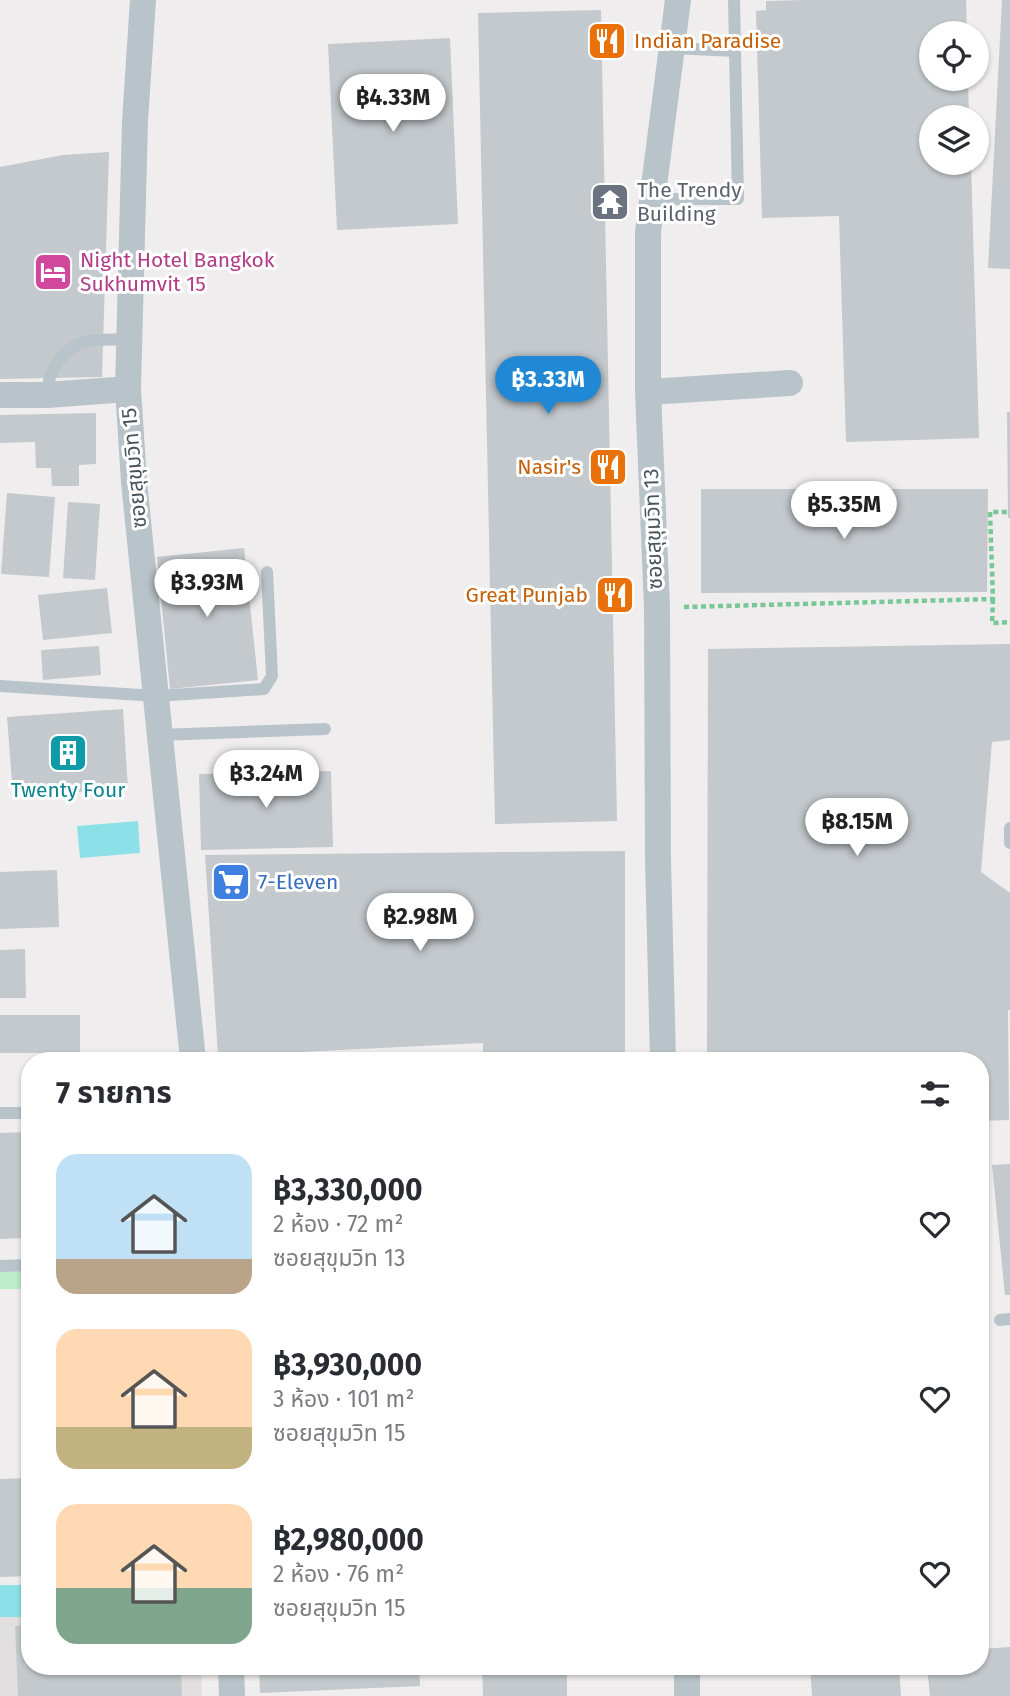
<!DOCTYPE html>
<html lang="th">
<head>
<meta charset="utf-8">
<style>
	body { margin:0; font-family:"Fira Sans","Noto Sans Thai",sans-serif; background:#f2f2f3; color:#2b2b33; height:100vh; display:flex; flex-direction:column; font-size:26px; white-space:nowrap }
	* { box-sizing:border-box; margin:0 }
	p { font-size:23px; color:#7c7c81 }
	.icon { flex:none; width:38px; height:38px; fill:none; stroke:currentColor; stroke-width:2; stroke-linecap:round; stroke-linejoin:round }
	.map { position:relative; flex:1; overflow:hidden }
	.panel { position:absolute; left:21px; top:1052px; width:968px; height:623px; display:flex; flex-direction:column; background:#fff; border-radius:28px; box-shadow:0 2px 5px #0004 }
	.panel>* { flex:none }
	.fabs { position:absolute; left:919px; top:21px; display:grid; gap:14px }
	.fabs a { display:grid; place-items:center; width:70px; height:70px; border-radius:50%; background:#fff; box-shadow:0 2px 5px #0004; font-size:35px }
	.price { position:absolute; translate:-50% -60px; padding:0 16px; border-radius:24px; background:#fff; color:#222; font-size:23px; line-height:46px; filter:drop-shadow(0 2px 4px #0008) }
	.price::after { content:''; position:absolute; left:50%; top:42px; width:21px; height:16px; margin-left:-10px; background:inherit; clip-path:polygon(0 0,100% 0,50% 100%) }
	.price.current { background:#2188d6; color:#fff }
	ul { padding:0; list-style:none }
	li { display:flex; align-items:center; gap:21px; height:175px; padding:0 35px }
	li span { display:grid; place-items:center; flex:none; width:196px; height:140px; border-radius:21px; color:#555 }
	li>.icon { margin-inline-start:auto }
	span .icon { width:84px; height:84px; fill:#fffc; stroke-width:1 }
	li b { font-size:30px }
	h2 { display:flex; justify-content:space-between; align-items:center; height:84px; padding:0 35px; font-size:30px }
	.map>svg:first-child { display:block }
</style>
</head>
<body>
<div class="map">
<svg width="1010" height="1696" viewBox="0 0 1010 1696">
	<rect width="100%" height="100%" fill="#f0edee"/>
	<!-- education -->
	<path fill="#e1dfdf" d="M0,1587H30V1666H201L202,1696H0Z"/>
	<!-- green -->
	<path fill="#bdecc9" d="M0,1269H30V1289H0Z"/>
	<!-- water -->
	<path fill="#8ce0e7" d="M138,821L140,853L80,858L77,826Z"/>
	<g fill="none" stroke-linecap="round" stroke-linejoin="round">
		<!-- canal -->
		<path stroke="#8ce0e7" stroke-width="32" d="M0,1601H30"/>
	</g>
	<!-- building -->
	<path fill="#c4c9cd" d="M804,0H966L967,33H931V79H968L969,117H931V163H971L979,438L846,442L839,216L762,218L756,11L766,10V1Z
		M1002,0H1010V269L988,268Z
		M601,10L617,821L495,824L478,13Z
		M450,38L458,224L337,230L328,44Z
		M109,152L102,377L0,379V167L63,155Z
		M1007,412H1010V518H1008Z
		M96,413V464L79,465V486H52L51,468H36L35,442L0,443V415Z
		M701,489H988L987,592L701,593Z
		M7,493L55,497L49,577L1,574Z
		M68,502L100,504L95,580L63,578Z
		M244,548L258,680L170,689L157,557Z
		M107,588L112,633L43,640L38,595Z
		M1010,644V740L992,742L981,872L1010,893V1010H1008L1009,1120L980,1121V1060H707L708,649Z
		M99,646L101,675L43,680L41,650Z
		M123,709L128,789L13,796L7,717Z
		M331,771L333,847L201,850L199,774Z
		M625,851V1060H483V1043L218,1056L205,855Z
		M57,870L59,927L0,929V872Z
		M25,949L26,998H0V950Z
		M0,1015H80V1053H0Z
		M30,1132V1238L0,1239V1133Z
		M1010,1164V1295H1005L992,1165Z
		M30,1478V1576L0,1577V1479Z
		M30,1625V1666H181L182,1696H18L15,1626Z
		M1010,1647V1696H930L927,1666H980V1649Z
		M259,1666H419L420,1686L260,1693Z
		M482,1666H567V1696H483Z
		M810,1666H899L901,1696H812Z"/>
	<g fill="none" stroke-linecap="round" stroke-linejoin="round">
		<!-- path -->
		<path stroke="#77c896" stroke-width="4.5" stroke-dasharray="5 3.5" stroke-linecap="butt" d="M993,599L992,623L1010,622
			M684,607L993,599L990,512H1010"/>
		<!-- service -->
		<path stroke="#b9c4ca" stroke-width="12" d="M672,48L735,51
			M652,199H738L734,0
			M47,395C47,371 65,345 89,341C102,339 116,340 129,339
			M0,686L156,696L264,689L272,676L267,572
			M159,735L325,729
			M1010,828V843
			M0,1113H30
			M0,1266L30,1265
			M1000,1320L1010,1319"/>
		<!-- minor -->
		<path stroke="#b9c4ca" stroke-width="26" d="M143,0L135,121L128,389L134,482L193,1060
			M648,392L790,383
			M0,395H47L128,389
			M663,1060L658,860L657,608L648,392V232L678,0
			M231,1666L232,1696
			M687,1696V1666"/>
	</g>
	<!-- icons -->
	<defs>
		<g id="restaurant-square" transform="scale(2.0125)"><rect x="-9" y="-9" width="18" height="18" rx="4" fill="#e8710a" stroke="#fff"/><path d="M-5-6h1v4h1v-4h1v4h1v-4h1v5L-1.5 .5V6h-2V.5L-5-1ZM5-6V6H3V1.5H1.5Q1.5-4 5-6Z" fill="#fff"/></g>
		<g id="temple-square" transform="scale(2.0125)"><rect x="-9" y="-9" width="18" height="18" rx="4" fill="#6b7280" stroke="#fff"/><path d="M0-6L5-2H3V0L6.5 2.5H4V6H1.5V3h-3V6H-4V2.5H-6.5L-3 0V-2H-5Z" fill="#fff"/></g>
		<g id="hotel-square" transform="scale(2.0125)"><rect x="-9" y="-9" width="18" height="18" rx="4" fill="#d1479c" stroke="#fff"/><path d="M-6-4.5h1.5V1H6V5H4.5V3h-9V5H-6ZM-4 0a1.8 1.8 0 1 1 3.6 0ZM.5 0V-2.5h3Q6-2.5 6 0Z" fill="#fff"/></g>
		<g id="building-square" transform="scale(2.0125)"><rect x="-9" y="-9" width="18" height="18" rx="4" fill="#0f9aa8" stroke="#fff"/><path d="M-4-6H4V6H1V3H-1V6H-4ZM-2.5-4.3h1.7v1.8h-1.7ZM.8-4.3h1.7v1.8H.8ZM-2.5-1h1.7V.8h-1.7ZM.8-1h1.7V.8H.8Z" fill="#fff"/></g>
		<g id="supermarket-square" transform="scale(2.0125)"><rect x="-9" y="-9" width="18" height="18" rx="4" fill="#3f7fe0" stroke="#fff"/><path d="M-6-5.5h2.5l.6 2H6L4.5 2H-2.5L-4.4-4H-6ZM-1.5 3.2a1.3 1.3 0 1 0 .1 0ZM3 3.2a1.3 1.3 0 1 0 .1 0Z" fill="#fff"/></g>
	</defs>
	<g fill-rule="evenodd">
		<use href="#restaurant-square" x="607" y="41"/>
		<use href="#temple-square" x="610" y="202"/>
		<use href="#hotel-square" x="53" y="272"/>
		<use href="#restaurant-square" x="608" y="467"/>
		<use href="#restaurant-square" x="615" y="595"/>
		<use href="#building-square" x="68" y="753"/>
		<use href="#supermarket-square" x="231" y="882"/>
	</g>
	<g text-anchor="middle" stroke-width="6" stroke-linejoin="round" paint-order="stroke">
		<!-- food labels -->
		<g font-size="21" fill="#c56008" stroke="#fff" text-anchor="end">
			<text x="634" y="48" text-anchor="start">Indian Paradise</text>
			<text x="581" y="474">Nasir's</text>
			<text x="588" y="602">Great Punjab</text>
		</g>
		<!-- worship labels -->
		<g font-size="21" fill="#5b616d" stroke="#fff" text-anchor="start">
			<text x="637" y="197">The Trendy<tspan x="637" dy="24">Building</tspan></text>
		</g>
		<!-- hotel labels -->
		<g font-size="21" fill="#b23c85" stroke="#fff" text-anchor="start">
			<text x="80" y="267">Night Hotel Bangkok<tspan x="80" dy="24">Sukhumvit 15</tspan></text>
		</g>
		<!-- street labels -->
		<g font-size="21" fill="#47535a" stroke="#fff">
			<text transform="translate(134 468) rotate(-95)" y="7">ซอยสุขุมวิท 15</text>
			<text transform="translate(653 529) rotate(-92)" y="7">ซอยสุขุมวิท 13</text>
		</g>
		<!-- culture labels -->
		<g font-size="21" fill="#0d838f" stroke="#fff">
			<text x="68" y="797">Twenty Four</text>
		</g>
		<!-- shop labels -->
		<g font-size="21" fill="#366cbe" stroke="#fff" text-anchor="start">
			<text x="258" y="889">7-Eleven</text>
		</g>
	</g>
</svg>
<div class="fabs">
<a><svg class="icon" aria-label="locate" viewBox="0 0 24 24"><circle cx="12" cy="12" r="6"/><path d="M12 2v4M12 18v4M2 12h4M18 12h4"/></svg></a>
<a><svg class="icon" aria-label="layers" viewBox="0 0 24 24"><path d="M12 4l9 5-9 5-9-5zM3 14l9 5 9-5"/></svg></a>
</div>
<b class="price" style="left:393px;top:134px">฿4.33M</b>
<b class="price current" style="left:548px;top:416px">฿3.33M</b>
<b class="price" style="left:844px;top:541px">฿5.35M</b>
<b class="price" style="left:207px;top:619px">฿3.93M</b>
<b class="price" style="left:266px;top:810px">฿3.24M</b>
<b class="price" style="left:857px;top:858px">฿8.15M</b>
<b class="price" style="left:420px;top:953px">฿2.98M</b>
<section class="panel">
<h2>7 รายการ<svg class="icon" aria-label="filters" viewBox="0 0 24 24"><path d="M4 7h16M4 17h16"/><circle cx="9" cy="7" r="2"/><circle cx="15" cy="17" r="2"/></svg></h2>
<ul>
<li><span style="background:linear-gradient(#bfe0f5 75%,#b9a48a 0)"><svg class="icon" aria-label="home" viewBox="0 0 24 24"><path d="M3 11l9-7 9 7M6 9v11h12V9"/></svg></span><div><b>฿3,330,000</b><p>2 ห้อง · 72 m²</p><p>ซอยสุขุมวิท 13</p></div><svg class="icon" aria-label="heart" viewBox="0 0 24 24"><path d="M12 20l-8-8c-3-5 5-10 8-4 3-6 11-1 8 4z"/></svg></li>
<li><span style="background:linear-gradient(#ffd9b3 70%,#c2b280 0)"><svg class="icon" aria-label="home" viewBox="0 0 24 24"><path d="M3 11l9-7 9 7M6 9v11h12V9"/></svg></span><div><b>฿3,930,000</b><p>3 ห้อง · 101 m²</p><p>ซอยสุขุมวิท 15</p></div><svg class="icon" aria-label="heart" viewBox="0 0 24 24"><path d="M12 20l-8-8c-3-5 5-10 8-4 3-6 11-1 8 4z"/></svg></li>
<li><span style="background:linear-gradient(#ffd9b3 60%,#7fa58c 0)"><svg class="icon" aria-label="home" viewBox="0 0 24 24"><path d="M3 11l9-7 9 7M6 9v11h12V9"/></svg></span><div><b>฿2,980,000</b><p>2 ห้อง · 76 m²</p><p>ซอยสุขุมวิท 15</p></div><svg class="icon" aria-label="heart" viewBox="0 0 24 24"><path d="M12 20l-8-8c-3-5 5-10 8-4 3-6 11-1 8 4z"/></svg></li>
</ul>
</section>
</div>
</body>
</html>
